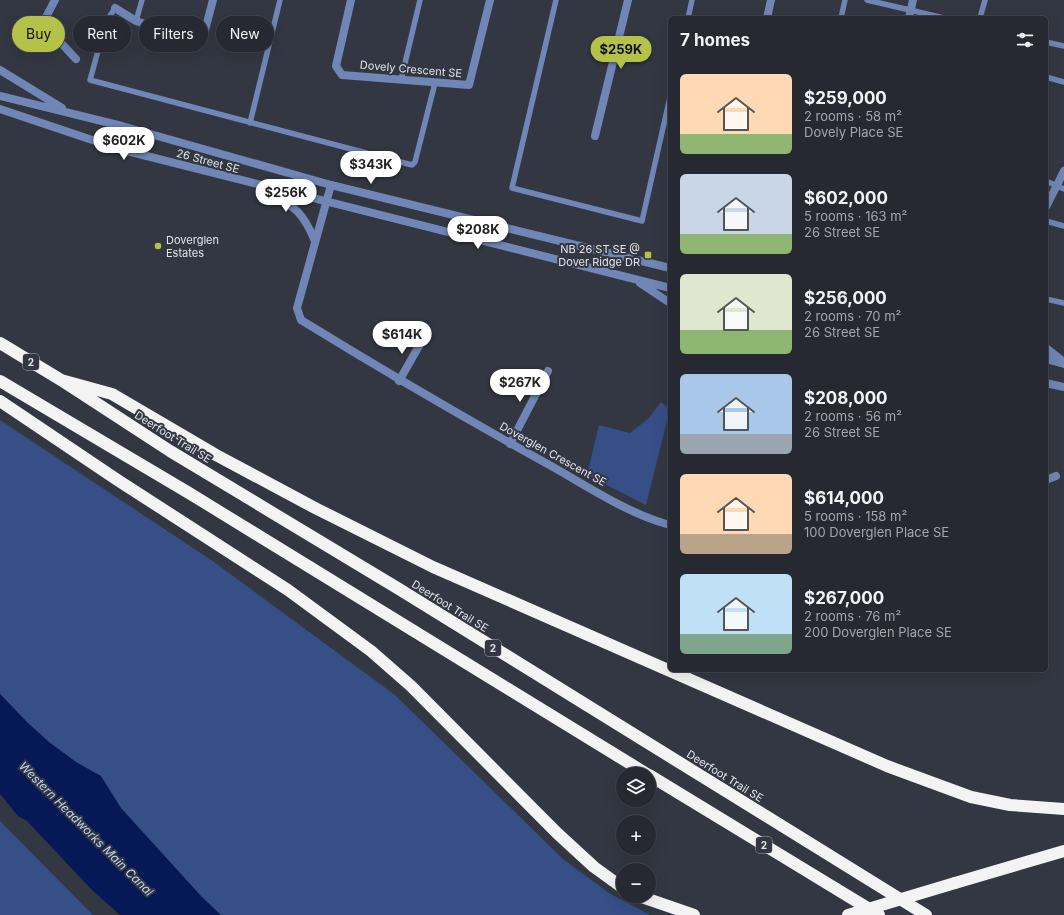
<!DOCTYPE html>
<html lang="en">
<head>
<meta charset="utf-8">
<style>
	body { margin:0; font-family:Inter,sans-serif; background:#2e3139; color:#f1f3f6; height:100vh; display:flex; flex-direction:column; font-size:15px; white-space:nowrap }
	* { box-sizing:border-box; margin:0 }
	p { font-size:13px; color:#a4a6ab }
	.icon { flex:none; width:22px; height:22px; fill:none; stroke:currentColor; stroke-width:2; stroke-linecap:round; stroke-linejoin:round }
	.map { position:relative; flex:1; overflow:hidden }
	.sheet { position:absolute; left:668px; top:16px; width:380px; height:656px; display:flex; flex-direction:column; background:#262931; border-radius:6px; box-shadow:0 4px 16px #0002,0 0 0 1px #42454d }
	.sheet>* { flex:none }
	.hud { position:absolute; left:12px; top:16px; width:380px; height:36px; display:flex; gap:8px }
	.tools { position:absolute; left:616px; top:767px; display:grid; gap:8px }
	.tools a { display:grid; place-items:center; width:40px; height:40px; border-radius:50%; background:#262931; box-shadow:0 4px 16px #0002,0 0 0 1px #42454d; font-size:20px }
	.price { position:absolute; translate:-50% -34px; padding:0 9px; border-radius:14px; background:#fff; color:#222; font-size:13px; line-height:26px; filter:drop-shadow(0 1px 2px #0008) }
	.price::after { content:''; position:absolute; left:50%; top:24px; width:12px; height:9px; margin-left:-6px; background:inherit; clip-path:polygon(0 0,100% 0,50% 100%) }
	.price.selected { background:#b5c24a; color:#111 }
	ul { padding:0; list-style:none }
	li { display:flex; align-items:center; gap:12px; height:100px; padding:0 12px }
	li span { display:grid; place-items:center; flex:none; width:112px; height:80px; border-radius:6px; color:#555 }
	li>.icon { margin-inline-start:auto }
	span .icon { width:48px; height:48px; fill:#fffc; stroke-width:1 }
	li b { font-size:17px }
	h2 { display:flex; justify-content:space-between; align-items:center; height:48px; padding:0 12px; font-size:17px }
	.tag { padding:0 14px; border-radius:18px; background:#262931; box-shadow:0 4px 16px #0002,0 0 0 1px #42454d; font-size:14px; line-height:36px }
	.tag.selected { background:#b5c24a; color:#111 }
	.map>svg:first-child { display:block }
</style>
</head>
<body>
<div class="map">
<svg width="1064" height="915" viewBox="0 0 1064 915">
	<rect width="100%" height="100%" fill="#333741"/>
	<!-- green -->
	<path fill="#364f87" d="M661,402L670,409L646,505L587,475L599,425L630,433L649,418Z
		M0,420L214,562L395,695L563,859L609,893L650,915H206L0,694Z
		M0,821L93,915H0Z"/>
	<!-- water -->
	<path fill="#061956" d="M0,694L27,722L49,742L76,762L101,776L121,808L201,896L221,915H120L91,889L27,821L18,816L0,794Z"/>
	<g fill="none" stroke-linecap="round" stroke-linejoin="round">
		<!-- service -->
		<path stroke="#6f86b6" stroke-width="5.5" d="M556,0L512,188L642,221L670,97
			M867,0L944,18
			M115,8L106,22L90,80L412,165L415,162L435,83
			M688,18L692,0
			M841,18L845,0
			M980,18L985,0
			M136,21L142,0
			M1046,42L1064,46
			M1046,77L1064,82
			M401,80L420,0
			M250,123L280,0
			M1046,181L1064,189
			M1046,221L1064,226
			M1046,299L1064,303"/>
		<!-- minor -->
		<path stroke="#6f86b6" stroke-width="8" d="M55,0L45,19L47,28L76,59
			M351,0L336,66L342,75L469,85L490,0
			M115,8L136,21L193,40L204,34L213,0
			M767,18L771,0
			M909,18L913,0
			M595,136L628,0
			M331,185L297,308L301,320C384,371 468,420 553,467C590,488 629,514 670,525
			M1046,207L1064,171
			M1046,348L1064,362
			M399,381L423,339
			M510,444L548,371
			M1046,480L1056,476"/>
		<!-- tertiary -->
		<path stroke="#6f86b6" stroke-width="8" d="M0,70L62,108
			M0,96L122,126L331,185L670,268
			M0,109L119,149L670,288
			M266,190C294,207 302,210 315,241
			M640,283L670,303
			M1046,359L1064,364
			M1046,383L1064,387"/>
		<!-- motorway -->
		<path stroke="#f3f3f3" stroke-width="12" d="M0,343L61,380L170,451L399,589L926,915
			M61,380L112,394L216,455L317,509L433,567L887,766L971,797L1010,805L1064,809
			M0,381L189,493L647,774
			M0,401L119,481L288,590L371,651L411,686L557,833L594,867L623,888
			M649,775L879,915
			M955,883L1064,851
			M639,896L694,915"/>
		<!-- motorway-bridge -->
		<path stroke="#f3f3f3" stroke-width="12" d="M848,915L955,883"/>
	</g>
	<!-- markers -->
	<g fill="#b5c24a" stroke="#333741" stroke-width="1.5">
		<circle cx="158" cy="246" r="4"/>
		<rect x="644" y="251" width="8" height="8" rx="2"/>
	</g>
	<g text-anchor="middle" stroke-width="4" stroke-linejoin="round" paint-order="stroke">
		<!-- shield labels -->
		<g fill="#333741" stroke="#aeb1b8" stroke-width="1">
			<rect x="23" y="354" width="16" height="16" rx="3"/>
			<rect x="485" y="640" width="16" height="16" rx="3"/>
			<rect x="756" y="837" width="16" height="16" rx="3"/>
		</g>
		<g font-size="10" font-weight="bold" fill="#e2e5eb">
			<text x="31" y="366">2</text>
			<text x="493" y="652">2</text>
			<text x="764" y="849">2</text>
		</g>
		<!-- street labels -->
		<g font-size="11" fill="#e2e5eb" stroke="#333741">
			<text transform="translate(411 69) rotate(5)" y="4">Dovely Crescent SE</text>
			<text transform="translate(208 161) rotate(15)" y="4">26 Street SE</text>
			<text transform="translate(173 437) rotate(32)" y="4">Deerfoot Trail SE</text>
			<text transform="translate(553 454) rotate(29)" y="4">Doverglen Crescent SE</text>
			<text transform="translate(450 606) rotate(32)" y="4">Deerfoot Trail SE</text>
			<text transform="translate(725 776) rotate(32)" y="4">Deerfoot Trail SE</text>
		</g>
		<!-- poi labels -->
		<g font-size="11" fill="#e2e5eb" stroke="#333741" text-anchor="start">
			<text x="166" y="244">Doverglen<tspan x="166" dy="13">Estates</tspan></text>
			<text x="640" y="253" text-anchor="end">NB 26 ST SE @<tspan x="640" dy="13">Dover Ridge DR</tspan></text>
		</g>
		<!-- water labels -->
		<g font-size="12" font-style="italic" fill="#c1d3fa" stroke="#333741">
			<text transform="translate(86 829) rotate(45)" y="4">Western Headworks Main Canal</text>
		</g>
	</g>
</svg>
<div class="tools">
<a><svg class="icon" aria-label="layers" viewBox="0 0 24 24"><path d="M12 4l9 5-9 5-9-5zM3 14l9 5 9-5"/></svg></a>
<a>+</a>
<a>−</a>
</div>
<b class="price selected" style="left:621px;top:70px">$259K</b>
<b class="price" style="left:124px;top:161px">$602K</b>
<b class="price" style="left:371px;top:185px">$343K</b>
<b class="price" style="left:286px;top:213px">$256K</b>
<b class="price" style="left:478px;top:250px">$208K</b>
<b class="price" style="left:402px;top:355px">$614K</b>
<b class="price" style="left:520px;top:403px">$267K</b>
<div class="hud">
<a class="tag selected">Buy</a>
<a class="tag">Rent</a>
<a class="tag">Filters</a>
<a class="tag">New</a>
</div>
<section class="sheet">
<h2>7 homes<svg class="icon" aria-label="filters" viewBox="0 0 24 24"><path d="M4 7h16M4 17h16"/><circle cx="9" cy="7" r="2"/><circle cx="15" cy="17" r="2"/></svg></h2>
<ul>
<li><span style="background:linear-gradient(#ffd9b3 75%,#8fb573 0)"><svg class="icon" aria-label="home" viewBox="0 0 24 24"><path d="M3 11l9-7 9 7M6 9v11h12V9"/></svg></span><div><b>$259,000</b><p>2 rooms · 58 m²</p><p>Dovely Place SE</p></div></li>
<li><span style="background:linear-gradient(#c9d6e8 75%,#8fb573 0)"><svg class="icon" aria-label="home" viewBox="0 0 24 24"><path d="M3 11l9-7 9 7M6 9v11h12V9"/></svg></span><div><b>$602,000</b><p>5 rooms · 163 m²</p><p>26 Street SE</p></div></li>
<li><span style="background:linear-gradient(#dfe7d0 70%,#8fb573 0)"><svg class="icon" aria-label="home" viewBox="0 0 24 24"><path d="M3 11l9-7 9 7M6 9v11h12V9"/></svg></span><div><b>$256,000</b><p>2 rooms · 70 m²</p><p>26 Street SE</p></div></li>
<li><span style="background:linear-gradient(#a9c7e8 75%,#9aa5b1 0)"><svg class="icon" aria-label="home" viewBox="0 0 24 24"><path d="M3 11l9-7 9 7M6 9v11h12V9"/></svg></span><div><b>$208,000</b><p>2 rooms · 56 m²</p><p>26 Street SE</p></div></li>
<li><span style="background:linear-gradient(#ffd9b3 75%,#b9a48a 0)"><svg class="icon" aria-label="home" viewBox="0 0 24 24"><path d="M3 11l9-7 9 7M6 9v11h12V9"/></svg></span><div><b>$614,000</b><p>5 rooms · 158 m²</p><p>100 Doverglen Place SE</p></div></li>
<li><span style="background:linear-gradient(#bfe0f5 75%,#7fa58c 0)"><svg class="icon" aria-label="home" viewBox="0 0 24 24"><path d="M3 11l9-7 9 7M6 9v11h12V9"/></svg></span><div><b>$267,000</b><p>2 rooms · 76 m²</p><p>200 Doverglen Place SE</p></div></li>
</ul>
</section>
</div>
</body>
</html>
